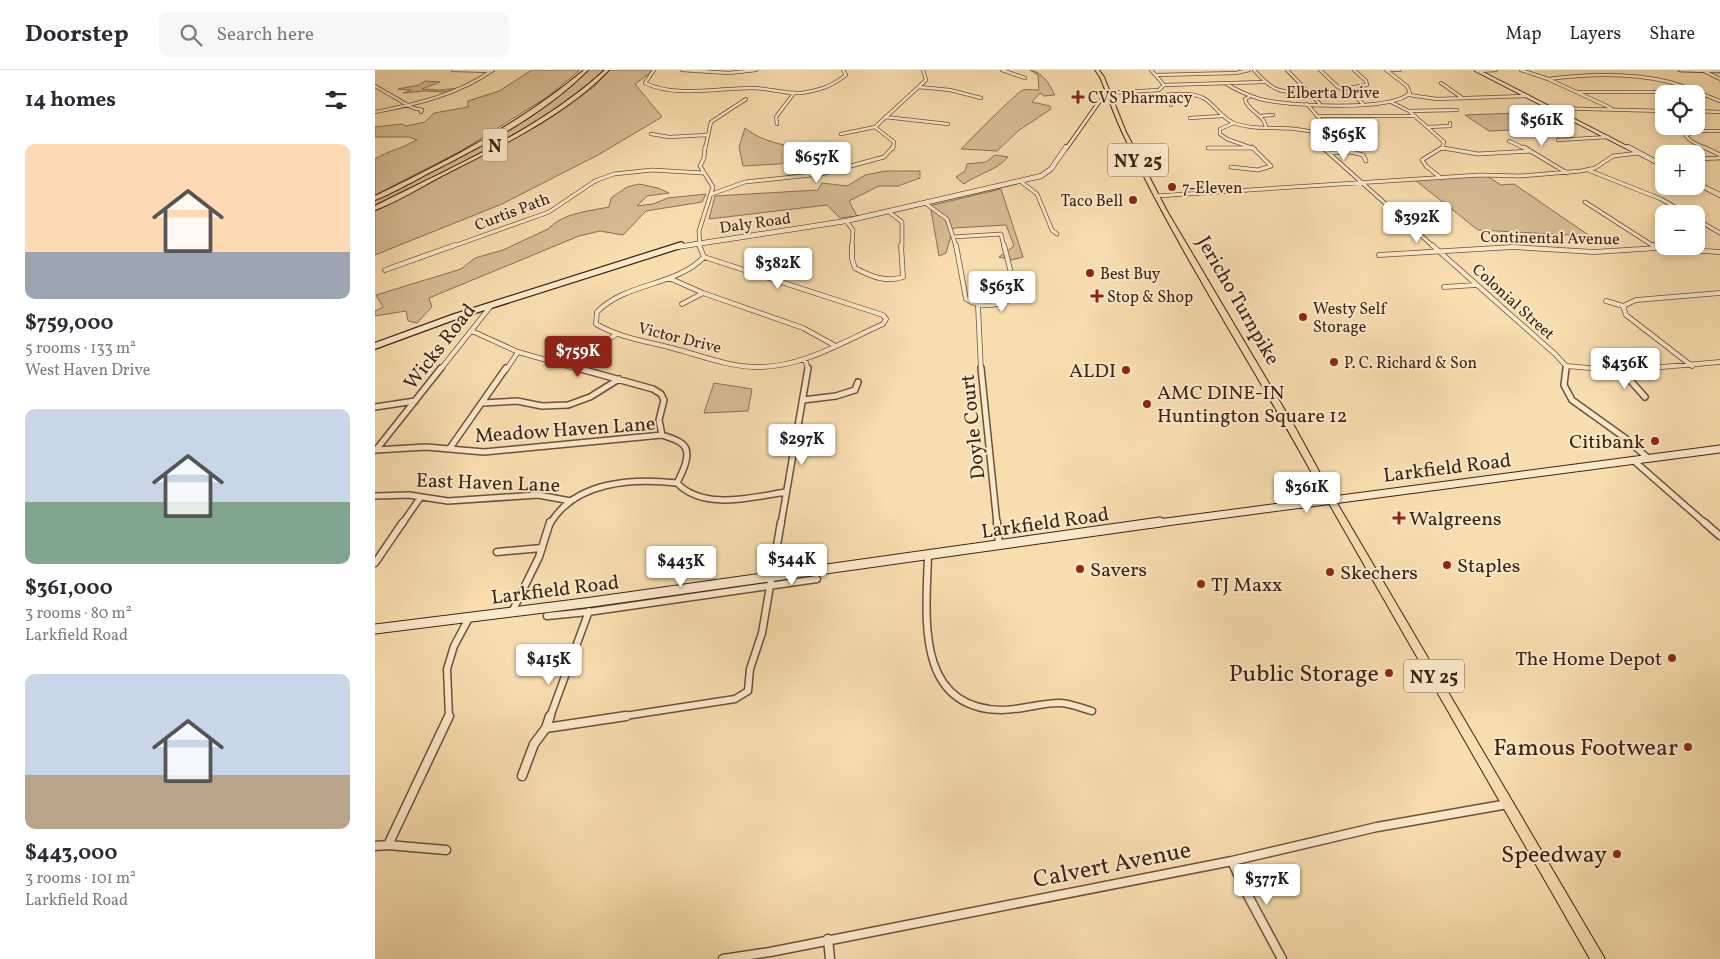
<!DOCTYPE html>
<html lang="en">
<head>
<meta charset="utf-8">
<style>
	body { margin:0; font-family:Vollkorn,serif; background:#f7f7f7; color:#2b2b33; height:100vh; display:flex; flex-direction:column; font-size:19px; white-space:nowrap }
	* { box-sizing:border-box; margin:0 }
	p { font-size:16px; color:#7c7c81 }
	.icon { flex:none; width:28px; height:28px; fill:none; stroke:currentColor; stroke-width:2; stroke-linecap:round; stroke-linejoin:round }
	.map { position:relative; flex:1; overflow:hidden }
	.details { display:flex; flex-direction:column; background:#fff; width:375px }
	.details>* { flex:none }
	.controls { position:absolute; left:1280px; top:15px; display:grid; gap:10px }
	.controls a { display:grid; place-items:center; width:50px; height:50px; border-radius:10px; background:#fff; box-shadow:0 2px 8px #0003; font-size:25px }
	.price { position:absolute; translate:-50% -42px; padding:0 11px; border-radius:5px; background:#fff; color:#222; font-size:16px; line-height:32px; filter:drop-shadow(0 1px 2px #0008) }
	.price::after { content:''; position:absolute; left:50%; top:30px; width:15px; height:11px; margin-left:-8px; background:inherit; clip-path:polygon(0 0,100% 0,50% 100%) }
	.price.selected { background:#8f2418; color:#fff }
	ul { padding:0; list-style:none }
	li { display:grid; align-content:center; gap:10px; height:265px; padding:0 25px }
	li span { display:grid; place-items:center; height:155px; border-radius:10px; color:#555 }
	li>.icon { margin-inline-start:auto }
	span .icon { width:90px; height:90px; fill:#fffc; stroke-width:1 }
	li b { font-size:21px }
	h2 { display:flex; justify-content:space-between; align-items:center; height:60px; padding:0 25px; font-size:21px }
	header { display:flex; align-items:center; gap:30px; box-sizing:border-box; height:70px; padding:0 25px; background:#fff; border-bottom:1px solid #e1e1e2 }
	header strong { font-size:24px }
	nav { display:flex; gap:28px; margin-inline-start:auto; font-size:18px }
	.search { width:350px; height:45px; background:#f7f7f7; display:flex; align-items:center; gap:12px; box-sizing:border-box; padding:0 18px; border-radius:10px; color:#7c7c81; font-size:19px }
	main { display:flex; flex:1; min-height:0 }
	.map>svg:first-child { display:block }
</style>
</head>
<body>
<header>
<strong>Doorstep</strong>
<div class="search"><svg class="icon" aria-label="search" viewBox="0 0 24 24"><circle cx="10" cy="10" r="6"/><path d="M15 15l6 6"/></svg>Search here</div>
<nav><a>Map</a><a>Layers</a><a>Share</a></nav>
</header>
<main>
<section class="details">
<h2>14 homes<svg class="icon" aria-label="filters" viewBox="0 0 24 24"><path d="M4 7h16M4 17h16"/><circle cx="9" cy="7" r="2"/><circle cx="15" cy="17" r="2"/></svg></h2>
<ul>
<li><span style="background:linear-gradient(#ffd9b3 70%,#9aa5b1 0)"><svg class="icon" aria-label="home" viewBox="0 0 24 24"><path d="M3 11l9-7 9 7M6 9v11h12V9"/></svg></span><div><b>$759,000</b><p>5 rooms · 133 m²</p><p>West Haven Drive</p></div></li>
<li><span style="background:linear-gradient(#c9d6e8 60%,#7fa58c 0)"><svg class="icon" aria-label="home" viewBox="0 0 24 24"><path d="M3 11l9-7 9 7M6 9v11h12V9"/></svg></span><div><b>$361,000</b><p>3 rooms · 80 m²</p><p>Larkfield Road</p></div></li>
<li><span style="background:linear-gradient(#c9d6e8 65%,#b9a48a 0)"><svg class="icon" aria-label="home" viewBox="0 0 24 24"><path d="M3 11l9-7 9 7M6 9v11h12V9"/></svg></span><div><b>$443,000</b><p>3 rooms · 101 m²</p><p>Larkfield Road</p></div></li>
</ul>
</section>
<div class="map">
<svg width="1345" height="889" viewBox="0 0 1345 889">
	<rect width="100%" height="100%" fill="#f8ddae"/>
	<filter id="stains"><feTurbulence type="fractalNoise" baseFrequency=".004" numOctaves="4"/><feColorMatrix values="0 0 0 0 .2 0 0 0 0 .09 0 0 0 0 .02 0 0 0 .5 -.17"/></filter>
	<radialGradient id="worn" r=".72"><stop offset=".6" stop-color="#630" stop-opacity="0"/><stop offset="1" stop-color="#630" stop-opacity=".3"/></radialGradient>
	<!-- green -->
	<path fill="#d8bd94" stroke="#8a7056" d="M157,0H205L172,27L86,81L0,125V89C13,81 28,78 42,70L34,67H0V57L26,54L31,56L50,52L59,43L93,37V31L124,21Z
		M213,0H229C166,58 77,97 0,135V129L141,53Z
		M234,0H279L260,14L287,47L223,85L127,134L0,185V139L165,53L219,17Z
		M655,0C669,3 674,14 680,25L669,26L665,23L657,32L675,36L676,39L643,61L622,81L586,79C594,71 643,21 648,20C653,19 659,20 664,20L663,5Z
		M50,11L65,12L47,19L65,20L85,18L72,22L49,21L28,23L36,20L23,19L44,15Z
		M1143,43L1162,59L1114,61L1090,45Z
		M370,58C391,75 418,76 444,81L441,84L404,94L368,96L364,77Z
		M620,85L633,87C621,101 604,103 589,114L581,107L590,101L592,94L611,92Z
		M511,101H545V108L523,116H504L474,131L482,146L465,148L452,135L334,149L340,126L443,120L447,113L472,116L490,105Z
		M1112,106L1126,115L1139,114L1215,166L1103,160L1040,110Z
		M264,114L283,118L294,123L272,126L262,136L278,134L293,128L331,124L327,132L271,141L248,165L225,161L204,166L54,228L57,237L42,253L33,251L31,241L0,246V241L8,237L1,225L86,199L100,188L128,180L173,159C188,143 214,141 234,137L236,128L252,117Z
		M626,119L648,187L636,190L624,187L639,176L631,155L578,158L571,183L564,186L556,140L558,135Z
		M339,313L377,319L373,341L329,343Z"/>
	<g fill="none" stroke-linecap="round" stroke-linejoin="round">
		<!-- street-far5 casing -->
		<g stroke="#6c523e" stroke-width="4">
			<path id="street-far5" d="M78,0L116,1
				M279,0L270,13C301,28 343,18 376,18C392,18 410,24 426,23C446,20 455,17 471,5L468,0
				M307,0L354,3L381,0
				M627,0L650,8
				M879,0C898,22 906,23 934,22
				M912,0L945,34
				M945,0L963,17L982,28L988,34
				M1012,0H1025
				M1146,0L1173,9L1236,38
				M1327,0L1345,9
				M1103,1L1121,0
				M781,5L861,3L874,0
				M1173,9C1212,4 1255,2 1294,12C1311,16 1328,25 1345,31
				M850,13C861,20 872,25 885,29C912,36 1015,42 1035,23L1032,16L1011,0
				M1066,13L1086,27
				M789,15L889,12
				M0,16L38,38L47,40L46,42
				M544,17L575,20L606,28
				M967,19L992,15L991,11L979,0
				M1203,22H1319
				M733,23L784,20L789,15L776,0
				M787,25L796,32V35
				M788,25C801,24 818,22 830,29C841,36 846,48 859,53C878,60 900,57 920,59C939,61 958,67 977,65
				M1034,25L1062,29L1153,26
				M874,27L870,29C872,41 889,44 891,57
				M1016,32L1034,41L1069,72L1067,79
				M932,34L950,55V59L940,67L942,73L948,79
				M1175,38L1289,41
				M1034,41L1082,40
				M1321,41L1345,42
				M0,42C42,34 82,25 118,0
				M885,46L898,45
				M942,46H1040
				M510,47L573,54
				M815,48L847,46
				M859,53L845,59V64L852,69L880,79
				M402,54L401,47L419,23
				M1053,57L1075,56V53
				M276,64L294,67L332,65
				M466,64L500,57
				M1183,70L1233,67
				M1134,71L1151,79
				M833,78H877
				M1068,78L1072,79
				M330,79L336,52L371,29
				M518,79L519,72L500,57L551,10L548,0
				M1332,79L1316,71L1311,66L1320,61H1345"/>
		</g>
		<!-- street-far4 casing -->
		<g stroke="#6c523e" stroke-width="4.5">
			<path id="street-far4" d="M947,77L1059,177
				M1149,77L1192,103
				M1329,77L1345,85
				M833,78H877
				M1068,78L1103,84L1156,81
				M954,83L976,82L988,85L991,91
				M1321,89L1345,88
				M1280,91H1289
				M856,97L883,100L896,96L877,77
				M1213,100L1286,129L1312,144
				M1066,108L1051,96L1047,90L1068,77
				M645,111L662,124L677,160L682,164
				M337,124L370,112L446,104L509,87L518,77
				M781,126L1105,105L1145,106L1206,101L1220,98L1238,86L1264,83
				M1210,132L1280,177
				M550,133L572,149L578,167
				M514,142L527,152V177
				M1321,149L1345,163
				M471,151L478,160L477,177
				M578,167L581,177
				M578,167L626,164L629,177
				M76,177L174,142L220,111L239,104L277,100L328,103
				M325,177L324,161L338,117L325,96L329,88L330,77"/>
		</g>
		<!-- street-far3 casing -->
		<g stroke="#6c523e" stroke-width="5.5">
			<path id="street-far3" d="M324,175L329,187
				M477,175V189L480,198C495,206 511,213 528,207L526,175
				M581,175L591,229C608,240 625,235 642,227L629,175
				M1057,175L1180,284L1191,296V300
				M1278,175L1282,178
				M1004,185L1138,177L1219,182L1282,178L1345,182
				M329,187L508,245L511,249L508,254C468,272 424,299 379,297C351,296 324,285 297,278C271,271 245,268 221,254L222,242C251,212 300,217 329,187Z
				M10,200L80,175
				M294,208L328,223L428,258L459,275
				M1069,217L1101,215
				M1231,231L1248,236
				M307,234L328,223
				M603,236L606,300
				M97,261L143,282L207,300
				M430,289L433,300
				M193,295L242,264
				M1191,296L1239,300
				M1317,296L1251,245L1248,236L1261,230L1345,223
				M65,300L115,237
				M131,300L143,282
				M1252,300L1345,292"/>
		</g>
		<!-- street-far2 casing -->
		<g stroke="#6c523e" stroke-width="8">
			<path id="street-far2" d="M202,298L278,319L286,324L289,330L284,350L287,365
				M606,298L622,454
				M1191,298L1189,315L1197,330L1250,368L1273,388
				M1222,298L1246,300L1268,298
				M1246,300L1270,327
				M428,330L461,326L480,320L483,312
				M108,333L142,331L167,336L193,335L215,327L244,309
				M0,337L40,331
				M75,378L131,298
				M1,380L51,377L109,382L287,365C293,367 301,369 306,373C319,381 307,403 302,413
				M1,380L66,298
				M1258,390L1331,454
				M0,426L34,425L73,431L163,425L196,431
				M27,454L45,428
				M175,454C200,411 258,408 302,413C329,441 377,427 411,422
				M406,454L433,298"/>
		</g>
		<!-- street-far1 casing -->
		<g stroke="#6c523e" stroke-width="9">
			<path id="street-far1" d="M622,452L624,475
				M1329,452L1345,466
				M122,482L167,478
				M553,486C551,548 540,639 627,640C646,640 665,633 684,633C695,633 706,638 717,641
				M0,493L28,452
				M137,542L164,487L175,452
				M172,546L213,542L442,509
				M74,647L72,599L79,576L94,548
				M175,647L214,541
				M243,647L360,629L373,621L375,599L387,563L406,452"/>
		</g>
		<!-- street casing -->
		<g stroke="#6c523e" stroke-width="11">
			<path id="street" d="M171,658L251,646
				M147,706L159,674L171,658L175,646
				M13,775L74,646
				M0,776L13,775L71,780
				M857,791L870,820L907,889
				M453,869L455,889
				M348,889L395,882L857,791L1002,757L1133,734"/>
		</g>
		<!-- secondary-far4 casing -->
		<g stroke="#3d2318" stroke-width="4.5">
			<path id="secondary-far4" d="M1101,0L1255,79
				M1305,0L1345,1
				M691,79L724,32L733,23"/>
		</g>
		<!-- secondary-far3 casing -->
		<g stroke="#3d2318" stroke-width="5.5">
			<path id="secondary-far3" d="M1253,77L1289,96
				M1321,113L1345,125
				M302,177L471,151L666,106L676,99L691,77"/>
		</g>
		<!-- secondary-far2 casing -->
		<g stroke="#3d2318" stroke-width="8">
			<path id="secondary-far2" d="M0,276L79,247L306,175"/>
		</g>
		<!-- secondary-far1 casing -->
		<g stroke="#3d2318" stroke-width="9">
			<path id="secondary-far1" d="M776,454L1345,379"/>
		</g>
		<!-- secondary casing -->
		<g stroke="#3d2318" stroke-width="11">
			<path id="secondary" d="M0,559L217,532L785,452"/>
		</g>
		<!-- primary casing -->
		<g stroke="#3d2318" stroke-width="2">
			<path id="primary" d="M720,0H724L729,7L751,62L792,141L921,359L952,416L1230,889H1215L944,416C880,298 805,185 748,64C739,45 733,26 725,7Z"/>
		</g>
		<!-- highway casing -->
		<g stroke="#3d2318" stroke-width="2">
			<path id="highway" d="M209,0H213C168,45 108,76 52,104C35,113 18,123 0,130V126C74,90 146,53 209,0Z
				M230,0H234C190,46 122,78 65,107C44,118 22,132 0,140V136C79,96 164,60 230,0Z"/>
		</g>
		<!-- street-far5 -->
		<use href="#street-far5" stroke="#fae9ca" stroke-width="2.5"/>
		<!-- street-far4 -->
		<use href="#street-far4" stroke="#fae9ca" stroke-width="3"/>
		<!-- street-far3 -->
		<use href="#street-far3" stroke="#fae9ca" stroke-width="4"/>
		<!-- street-far2 -->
		<use href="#street-far2" stroke="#fae9ca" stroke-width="5"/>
		<!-- street-far1 -->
		<use href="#street-far1" stroke="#fae9ca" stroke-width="6"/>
		<!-- street -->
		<use href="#street" stroke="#fae9ca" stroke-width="8"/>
		<!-- secondary-far4 -->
		<use href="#secondary-far4" stroke="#fae9ca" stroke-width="3"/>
		<!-- secondary-far3 -->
		<use href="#secondary-far3" stroke="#fae9ca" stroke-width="4.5"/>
		<!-- secondary-far2 -->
		<use href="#secondary-far2" stroke="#fae9ca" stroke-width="5.5"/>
		<!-- secondary-far1 -->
		<use href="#secondary-far1" stroke="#fae9ca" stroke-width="7"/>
		<!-- secondary -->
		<use href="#secondary" stroke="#fae9ca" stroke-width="9"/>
		<!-- primary -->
		<use href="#primary" fill="#f8ddae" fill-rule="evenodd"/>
		<!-- highway -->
		<use href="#highway" fill="#f8ddae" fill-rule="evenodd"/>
	</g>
	<!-- markers -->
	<g fill="#8f2418" stroke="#fae9ca" stroke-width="2">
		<path d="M700.5 19.5h5v5h5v5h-5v5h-5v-5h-5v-5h5z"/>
		<circle cx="797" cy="117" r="5"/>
		<circle cx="758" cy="130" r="5"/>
		<circle cx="715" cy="203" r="5"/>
		<path d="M719.5 218.5h5v5h5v5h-5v5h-5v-5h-5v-5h5z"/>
		<circle cx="928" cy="247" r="5"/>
		<circle cx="959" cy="292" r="5"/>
		<circle cx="751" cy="300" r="5"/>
		<circle cx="772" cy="334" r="5"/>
		<circle cx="1280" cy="371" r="5"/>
		<path d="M1021.5 440.5h5v5h5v5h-5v5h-5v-5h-5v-5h5z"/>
		<circle cx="1072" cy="495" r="5"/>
		<circle cx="705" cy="499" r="5"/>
		<circle cx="955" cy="502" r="5"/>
		<circle cx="826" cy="514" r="5"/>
		<circle cx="1297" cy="588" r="5"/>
		<circle cx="1014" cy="603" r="5"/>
		<circle cx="1313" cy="677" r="5"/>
		<circle cx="1242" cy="784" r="5"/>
	</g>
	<g text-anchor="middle" stroke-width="4" stroke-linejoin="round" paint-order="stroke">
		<!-- far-street labels -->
		<g font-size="16" fill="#3d2318" stroke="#fae9ca">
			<text x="958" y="28">Elberta Drive</text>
			<text transform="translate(137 141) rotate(-21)" y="6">Curtis Path</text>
			<text transform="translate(380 152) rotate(-8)" y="6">Daly Road</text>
			<text transform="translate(1175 167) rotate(1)" y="6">Continental Avenue</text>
			<text transform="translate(1139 231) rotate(42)" y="6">Colonial Street</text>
			<text transform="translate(305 267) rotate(14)" y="6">Victor Drive</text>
		</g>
		<!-- far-poi labels -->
		<g font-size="16" fill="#3d2318" stroke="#fae9ca" text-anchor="start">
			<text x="713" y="33">CVS Pharmacy</text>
			<text x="807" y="123">7-Eleven</text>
			<text x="748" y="136" text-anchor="end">Taco Bell</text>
			<text x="725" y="209">Best Buy</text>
			<text x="732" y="232">Stop &amp; Shop</text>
			<text x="938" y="244">Westy Self<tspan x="938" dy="18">Storage</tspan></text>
			<text x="969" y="298">P. C. Richard &amp; Son</text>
		</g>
		<!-- shield labels -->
		<g fill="#fae9ca" stroke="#765e4d" stroke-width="1">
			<rect x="107.5" y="58.5" width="25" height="33" rx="4"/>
			<rect x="733" y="73.5" width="60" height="33" rx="4"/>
			<rect x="1029" y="589.5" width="60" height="33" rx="4"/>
		</g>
		<g font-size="19" font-weight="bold" fill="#3d2318">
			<text x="120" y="82">N</text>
			<text x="763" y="97">NY 25</text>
			<text x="1059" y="613">NY 25</text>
		</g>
		<!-- street labels -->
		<g font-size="20" fill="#3d2318" stroke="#fae9ca">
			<text transform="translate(864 230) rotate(60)" y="7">Jericho Turnpike</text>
			<text transform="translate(64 276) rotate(-52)" y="7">Wicks Road</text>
			<text transform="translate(597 357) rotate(-96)" y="7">Doyle Court</text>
			<text transform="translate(190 359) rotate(-4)" y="7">Meadow Haven Lane</text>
			<text transform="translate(1072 397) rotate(-7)" y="7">Larkfield Road</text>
			<text transform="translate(113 412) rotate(2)" y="7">East Haven Lane</text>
			<text transform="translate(670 452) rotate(-8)" y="7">Larkfield Road</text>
			<text transform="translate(180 519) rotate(-7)" y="7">Larkfield Road</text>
		</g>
		<!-- poi labels -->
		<g font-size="20" fill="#3d2318" stroke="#fae9ca" text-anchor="start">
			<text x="741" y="307" text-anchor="end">ALDI</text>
			<text x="782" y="329">AMC DINE-IN<tspan x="782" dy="23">Huntington Square 12</tspan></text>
			<text x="1270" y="378" text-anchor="end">Citibank</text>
			<text x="1034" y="455">Walgreens</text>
			<text x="1082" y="502">Staples</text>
			<text x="715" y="506">Savers</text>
			<text x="965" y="509">Skechers</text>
			<text x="836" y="521">TJ Maxx</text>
			<text x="1287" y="595" text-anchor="end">The Home Depot</text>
		</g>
		<!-- near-poi labels -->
		<g font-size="24" fill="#3d2318" stroke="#fae9ca" text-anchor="end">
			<text x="1004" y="611">Public Storage</text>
			<text x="1303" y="685">Famous Footwear</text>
			<text x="1232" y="792">Speedway</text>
		</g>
		<!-- near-street labels -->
		<g font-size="24" fill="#3d2318" stroke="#fae9ca">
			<text transform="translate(737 794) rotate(-11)" y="8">Calvert Avenue</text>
		</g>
	</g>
	<rect width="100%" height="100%" filter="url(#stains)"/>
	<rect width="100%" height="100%" fill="url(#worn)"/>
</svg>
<div class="controls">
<a><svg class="icon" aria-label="locate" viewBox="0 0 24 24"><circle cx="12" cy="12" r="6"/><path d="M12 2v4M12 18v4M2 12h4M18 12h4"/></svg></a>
<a>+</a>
<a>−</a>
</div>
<b class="price" style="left:1167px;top:77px">$561K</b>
<b class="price" style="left:969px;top:91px">$565K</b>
<b class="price" style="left:442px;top:114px">$657K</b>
<b class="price" style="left:1042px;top:174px">$392K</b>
<b class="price" style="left:403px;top:220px">$382K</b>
<b class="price" style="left:627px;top:243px">$563K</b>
<b class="price selected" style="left:203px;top:308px">$759K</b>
<b class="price" style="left:1250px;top:320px">$436K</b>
<b class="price" style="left:427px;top:396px">$297K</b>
<b class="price" style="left:932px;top:444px">$361K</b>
<b class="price" style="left:417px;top:516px">$344K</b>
<b class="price" style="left:306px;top:518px">$443K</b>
<b class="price" style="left:174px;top:616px">$415K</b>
<b class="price" style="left:892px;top:836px">$377K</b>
</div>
</main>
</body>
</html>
